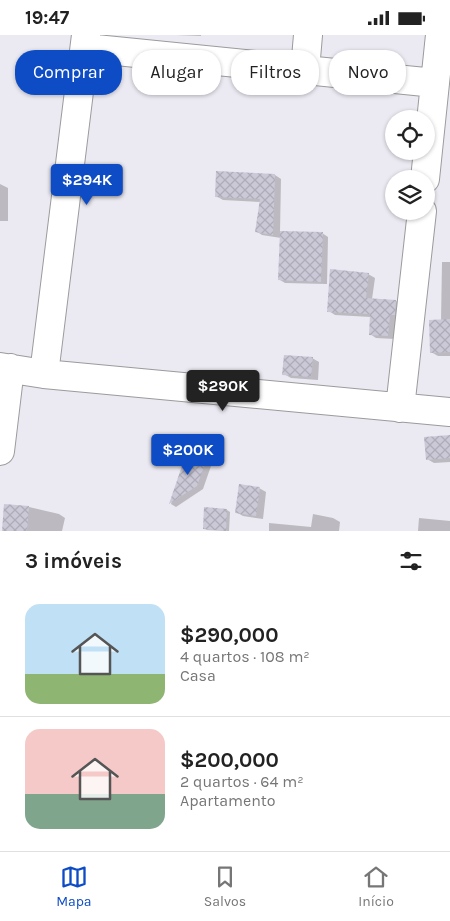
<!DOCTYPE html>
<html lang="pt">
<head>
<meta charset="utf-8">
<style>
	body { margin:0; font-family:Karla,sans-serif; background:#f6f6f6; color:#222; height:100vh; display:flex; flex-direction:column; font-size:19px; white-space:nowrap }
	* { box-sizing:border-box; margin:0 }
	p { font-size:16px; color:#767676 }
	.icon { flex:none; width:28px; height:28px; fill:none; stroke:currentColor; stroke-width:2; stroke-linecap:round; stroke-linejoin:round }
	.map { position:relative; height:496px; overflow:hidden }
	.drawer { display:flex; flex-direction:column; background:#fff; flex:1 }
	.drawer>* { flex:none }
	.guide { position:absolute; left:15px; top:15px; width:420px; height:45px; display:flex; gap:10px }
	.fabs { position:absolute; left:385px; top:75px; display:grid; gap:10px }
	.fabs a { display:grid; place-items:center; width:50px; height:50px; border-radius:50%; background:#fff; box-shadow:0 1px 4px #0004; font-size:25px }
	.price { position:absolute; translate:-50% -42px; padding:0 11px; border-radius:5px; background:#0e4cc5; color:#fff; font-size:16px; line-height:32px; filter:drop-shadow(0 1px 2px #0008) }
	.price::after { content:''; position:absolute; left:50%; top:30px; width:15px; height:11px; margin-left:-8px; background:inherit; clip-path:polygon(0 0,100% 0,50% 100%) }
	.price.active { background:#222; color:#fff }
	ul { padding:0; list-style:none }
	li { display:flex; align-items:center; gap:15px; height:125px; padding:0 25px }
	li+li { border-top:1px solid #e0e0e0 }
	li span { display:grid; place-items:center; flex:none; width:140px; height:100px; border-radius:15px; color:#555 }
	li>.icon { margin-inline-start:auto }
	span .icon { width:60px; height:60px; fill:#fffc; stroke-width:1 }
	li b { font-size:21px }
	h2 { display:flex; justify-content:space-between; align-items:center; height:60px; padding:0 25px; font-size:21px }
	.tag { padding:0 18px; border-radius:20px; background:#fff; box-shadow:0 1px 4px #0004; font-size:18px; line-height:45px }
	.tag.active { background:#0e4cc5; color:#fff }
	.status { display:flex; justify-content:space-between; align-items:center; height:35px; padding:0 25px; background:#fff; direction:ltr }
	.status svg { height:14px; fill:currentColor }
	.menu { display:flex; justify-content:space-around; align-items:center; height:70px; border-top:1px solid #e0e0e0; background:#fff; font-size:14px; color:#767676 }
	.menu a { display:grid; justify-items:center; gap:2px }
	.menu .active { color:#0e4cc5 }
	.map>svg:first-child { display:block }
</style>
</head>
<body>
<div class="status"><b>19:47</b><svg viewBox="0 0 49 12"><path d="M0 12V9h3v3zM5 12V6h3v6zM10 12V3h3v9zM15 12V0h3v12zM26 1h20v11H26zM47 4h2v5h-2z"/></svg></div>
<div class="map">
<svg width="450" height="496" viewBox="0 0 450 496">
	<defs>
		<pattern id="building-cross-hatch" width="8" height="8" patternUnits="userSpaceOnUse" patternTransform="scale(1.25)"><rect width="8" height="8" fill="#cbc9d7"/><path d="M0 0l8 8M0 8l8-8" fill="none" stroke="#aeacb8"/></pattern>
	</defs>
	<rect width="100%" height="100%" fill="#ebe9f1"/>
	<!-- shadow -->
	<path fill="#0003" d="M176,0H201V1Z
		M275,140L281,144L280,197L322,198L328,202L327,249L285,248L280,245L281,203L262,200L256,196L261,167L223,165L216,161Z
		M0,149L8,153V186H0Z
		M442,227H450V321H438L431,317L441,286Z
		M368,239L375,243L372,264L396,266L402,270L395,304L376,303L370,299L371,282L335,280L329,276Z
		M312,323L319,327L318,345L291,343L284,339Z
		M450,401V427L434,428L427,424Z
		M187,421L211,431L203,454L176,472L171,469Z
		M259,453L266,457L263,484L243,481L236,477Z
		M29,472L59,479L65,483L62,496H3Z
		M227,475L230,477L229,496L207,495L204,493Z
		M313,479L333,483L340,487L339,496H269V488L311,492Z
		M419,483L450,486V496H418Z"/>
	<!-- building -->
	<path fill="url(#building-cross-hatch)" d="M216,136L275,139L273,200L255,197L260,164L215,162Z
		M280,196L323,197L321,247L278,245Z
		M330,234L369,238L366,263L396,265L395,280H390L388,301L369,300L370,279L327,277Z
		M450,284V317L430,318L429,285Z
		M284,320L313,322L311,342L282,340Z
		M450,400V423L426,425L424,402Z
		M186,419L206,426L197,451L169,469Z
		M239,449L260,452L256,481L235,478Z
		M4,469L29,471L27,496H2Z
		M204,472L227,474L226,496L203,494Z"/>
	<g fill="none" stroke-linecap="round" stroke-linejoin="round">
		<!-- minor casing -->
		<g stroke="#9b9b9b" stroke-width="30">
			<path id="minor" d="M86,13L435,48
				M305,35L308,0
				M425,144L440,0
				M0,332L44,339L450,377
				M44,339L86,0
				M400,373L422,176
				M0,416L10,333"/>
		</g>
		<!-- minor -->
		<use href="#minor" stroke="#fff" stroke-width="28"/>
	</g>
</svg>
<div class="fabs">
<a><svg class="icon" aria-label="locate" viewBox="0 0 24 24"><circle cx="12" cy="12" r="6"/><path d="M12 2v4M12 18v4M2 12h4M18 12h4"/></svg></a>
<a><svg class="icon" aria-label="layers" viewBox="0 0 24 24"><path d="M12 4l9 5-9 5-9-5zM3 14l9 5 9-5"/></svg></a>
</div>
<b class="price" style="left:87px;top:171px">$294K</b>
<b class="price active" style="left:223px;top:377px">$290K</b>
<b class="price" style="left:188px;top:441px">$200K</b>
<div class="guide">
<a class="tag active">Comprar</a>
<a class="tag">Alugar</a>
<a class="tag">Filtros</a>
<a class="tag">Novo</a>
</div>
</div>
<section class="drawer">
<h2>3 imóveis<svg class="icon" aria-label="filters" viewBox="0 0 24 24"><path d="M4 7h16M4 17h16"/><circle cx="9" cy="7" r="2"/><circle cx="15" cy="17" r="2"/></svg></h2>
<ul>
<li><span style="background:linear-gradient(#bfe0f5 70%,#8fb573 0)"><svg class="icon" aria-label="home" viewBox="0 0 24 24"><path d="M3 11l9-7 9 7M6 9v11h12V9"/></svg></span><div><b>$290,000</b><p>4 quartos · 108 m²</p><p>Casa</p></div></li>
<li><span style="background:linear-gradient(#f6c9c9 65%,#7fa58c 0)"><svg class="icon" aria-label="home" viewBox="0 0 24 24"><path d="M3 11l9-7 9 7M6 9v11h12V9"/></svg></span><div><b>$200,000</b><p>2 quartos · 64 m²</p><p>Apartamento</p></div></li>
</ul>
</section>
<nav class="menu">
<a class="active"><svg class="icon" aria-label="map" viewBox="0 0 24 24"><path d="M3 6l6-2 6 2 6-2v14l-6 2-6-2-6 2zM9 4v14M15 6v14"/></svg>Mapa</a>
<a><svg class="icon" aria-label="saved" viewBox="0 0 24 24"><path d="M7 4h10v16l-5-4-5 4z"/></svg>Salvos</a>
<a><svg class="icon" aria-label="home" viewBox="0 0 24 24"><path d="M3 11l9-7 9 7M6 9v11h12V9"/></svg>Início</a>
</nav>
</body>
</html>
